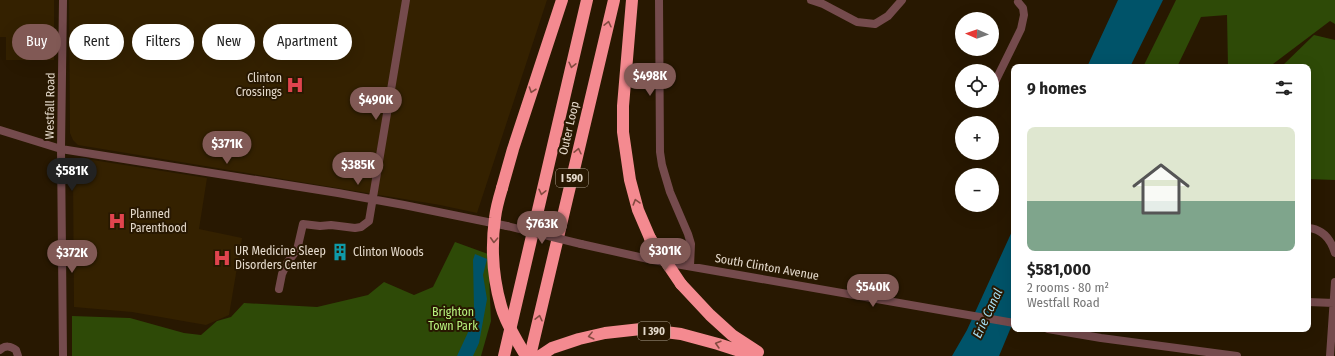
<!DOCTYPE html>
<html lang="en">
<head>
<meta charset="utf-8">
<style>
	body { margin:0; font-family:"Fira Sans Condensed",sans-serif; background:#f2f2f2; color:#222; height:100vh; display:flex; flex-direction:column; font-size:15px; white-space:nowrap }
	* { box-sizing:border-box; margin:0 }
	p { font-size:13px; color:#767676 }
	.icon { flex:none; width:22px; height:22px; fill:none; stroke:currentColor; stroke-width:2; stroke-linecap:round; stroke-linejoin:round }
	.map { position:relative; flex:1; overflow:hidden }
	.side { position:absolute; left:1011px; top:64px; width:300px; height:268px; display:flex; flex-direction:column; background:#fff; border-radius:8px; box-shadow:0 4px 16px #0002 }
	.side>* { flex:none }
	.hud { position:absolute; left:12px; top:24px; width:380px; height:36px; display:flex; gap:8px }
	.needle { width:26px; rotate:272deg }
	.buttons { position:absolute; left:955px; top:12px; display:grid; gap:8px }
	.buttons a { display:grid; place-items:center; width:44px; height:44px; border-radius:50%; background:#fff; box-shadow:0 4px 16px #0002; font-size:20px }
	.price { position:absolute; translate:-50% -34px; padding:0 9px; border-radius:14px; background:#815955; color:#fff; font-size:13px; line-height:26px; filter:drop-shadow(0 1px 2px #0008) }
	.price::after { content:''; position:absolute; left:50%; top:24px; width:12px; height:9px; margin-left:-6px; background:inherit; clip-path:polygon(0 0,100% 0,50% 100%) }
	.price.active { background:#222; color:#fff }
	ul { padding:0; list-style:none }
	li { display:grid; align-content:center; gap:8px; height:212px; padding:0 16px }
	li span { display:grid; place-items:center; height:124px; border-radius:8px; color:#555 }
	li>.icon { margin-inline-start:auto }
	span .icon { width:72px; height:72px; fill:#fffc; stroke-width:1 }
	li b { font-size:17px }
	h2 { display:flex; justify-content:space-between; align-items:center; height:48px; padding:0 16px; font-size:17px }
	.pill { padding:0 14px; border-radius:18px; background:#fff; box-shadow:0 4px 16px #0002; font-size:14px; line-height:36px }
	.pill.active { background:#815955; color:#fff }
	.map>svg:first-child { display:block }
</style>
</head>
<body>
<div class="map">
<svg width="1335" height="356" viewBox="0 0 1335 356">
	<rect width="100%" height="100%" fill="#281801"/>
	<!-- built -->
	<path fill="#342100" d="M0,0H54V60H6V37H0Z
		M69,0H547L477,213L440,205L78,145L73,140L70,133Z
		M80,158L207,178L199,229L242,238L229,315L206,325L132,312L74,307L73,172L76,162Z"/>
	<!-- green -->
	<path fill="#2e4a07" d="M1176,0H1335V24L1330,21L1269,67H1228L1227,15L1201,17L1177,67H1143Z
		M1314,35L1335,40V180L1308,179V67H1281Z
		M455,242L488,254L491,321L481,356H72V316L130,318L184,333L201,335L217,321L231,317L244,303L317,307L368,295L384,282L414,295L433,287Z"/>
	<!-- water -->
	<path fill="#005369" d="M1118,0H1163L1130,67H1087Z
		M1014,227V320L999,356H952L967,330Z
		M475,254L487,259L483,275L487,299L479,343L473,356H457L470,328L474,308L473,260Z"/>
	<g fill="none" stroke-linecap="round" stroke-linejoin="round">
		<!-- minor -->
		<path stroke="#754b4d" stroke-width="8" d="M63,0L61,149L63,356
			M659,0L660,152L662,165L670,192L688,234L691,244L690,266
			M811,0L823,4L857,22L875,24L888,16L902,0
			M992,88L1021,29L1024,15L1023,8L1018,2
			M0,130L61,149L338,193L404,205L507,226
			M1308,228C1323,229 1331,240 1335,253
			M581,244L653,260L1014,323
			M279,289L282,274L287,263L297,250L303,224L320,226L331,225L355,228L361,227L369,221L406,0
			M1308,302L1334,303
			M1048,329L1101,338L1237,356
			M0,350C5,345 11,346 16,350L18,356
			M1330,356L1335,282"/>
		<!-- highway -->
		<path stroke="#f48a90" stroke-width="12" d="M632,0L623,106V132L630,180L638,210L650,238
			M502,188L513,149L562,0
			M681,284L710,315L732,335L758,352
			M504,356L587,0
			M530,356L614,0
			M540,356L552,348L579,339L605,333L641,329L681,334L718,344L755,356"/>
		<!-- minor-bridge -->
		<path stroke="#754b4d" stroke-width="8" d="M507,226L581,244"/>
		<!-- highway-bridge -->
		<path stroke="#f48a90" stroke-width="12" d="M502,188C499,198 496,208 495,218C491,247 493,278 501,306C505,321 518,343 526,356
			M650,238L681,284"/>
	</g>
	<!-- one-way arrows -->
	<defs><path id="oneway-chevron" d="M-2-3.5L2.5 0L-2 3.5" fill="none" stroke-width="1.6" stroke-linecap="round" stroke-linejoin="round"/></defs>
	<g stroke="#844b41">
		<use href="#oneway-chevron" transform="translate(608 24) rotate(-77)"/>
		<use href="#oneway-chevron" transform="translate(572 65) rotate(103)"/>
		<use href="#oneway-chevron" transform="translate(532 90) rotate(109)"/>
		<use href="#oneway-chevron" transform="translate(578 151) rotate(-77)"/>
		<use href="#oneway-chevron" transform="translate(542 192) rotate(103)"/>
		<use href="#oneway-chevron" transform="translate(636 202) rotate(-106)"/>
		<use href="#oneway-chevron" transform="translate(494 240) rotate(93)"/>
		<use href="#oneway-chevron" transform="translate(539 318) rotate(-77)"/>
		<use href="#oneway-chevron" transform="translate(591 336) rotate(166)"/>
		<use href="#oneway-chevron" transform="translate(718 344) rotate(-164)"/>
	</g>
	<!-- icons -->
	<defs>
		<g id="hospital-bare" transform="scale(1.38)"><path d="M-5-5h3v3.5h4V-5h3V5h-3V1.5h-4V5h-3Z" fill="#e0444e" stroke="#281801" stroke-width="2.5" paint-order="stroke"/></g>
		<g id="building-bare" transform="scale(1.38)"><path d="M-4-6H4V6H1V3H-1V6H-4ZM-2.5-4.3h1.7v1.8h-1.7ZM.8-4.3h1.7v1.8H.8ZM-2.5-1h1.7V.8h-1.7ZM.8-1h1.7V.8H.8Z" fill="#0f9aa8" stroke="#281801" stroke-width="2.5" paint-order="stroke"/></g>
	</defs>
	<g fill-rule="evenodd">
		<use href="#hospital-bare" x="295" y="85"/>
		<use href="#hospital-bare" x="117" y="221"/>
		<use href="#building-bare" x="340" y="252"/>
		<use href="#hospital-bare" x="222" y="258"/>
	</g>
	<g text-anchor="middle" stroke-width="4" stroke-linejoin="round" paint-order="stroke">
		<!-- shield labels -->
		<g fill="#281801" stroke="#aca08f" stroke-width="1">
			<rect x="556" y="169" width="32" height="18" rx="3"/>
			<rect x="638" y="322" width="32" height="18" rx="3"/>
		</g>
		<g font-size="11" font-weight="bold" fill="#e5dacc">
			<text x="572" y="182">I 590</text>
			<text x="654" y="335">I 390</text>
		</g>
		<!-- poi labels -->
		<g font-size="12" fill="#e5dacc" stroke="#281801" text-anchor="start">
			<text x="282" y="82" text-anchor="end">Clinton<tspan x="282" dy="14">Crossings</tspan></text>
			<text x="130" y="218">Planned<tspan x="130" dy="14">Parenthood</tspan></text>
			<text x="235" y="255">UR Medicine Sleep<tspan x="235" dy="14">Disorders Center</tspan></text>
			<text x="353" y="256">Clinton Woods</text>
		</g>
		<!-- street labels -->
		<g font-size="12" fill="#e5dacc" stroke="#281801">
			<text transform="translate(50 106) rotate(-89)" y="4">Westfall Road</text>
			<text transform="translate(569 128) rotate(-77)" y="4">Outer Loop</text>
			<text transform="translate(767 267) rotate(10)" y="4">South Clinton Avenue</text>
		</g>
		<!-- park labels -->
		<g font-size="12" fill="#b7f27d" stroke="#281801">
			<text x="453" y="316">Brighton<tspan x="453" dy="14">Town Park</tspan></text>
		</g>
		<!-- water labels -->
		<g font-size="13" font-style="italic" fill="#a4dcf1" stroke="#281801">
			<text transform="translate(987 313) rotate(-65)" y="5">Erie Canal</text>
		</g>
	</g>
</svg>
<div class="buttons">
<a><svg class="needle" viewBox="-14 -14 28 28"><path d="M0-13l5 13h-10z" fill="#e53935"/><path d="M0 13l5-13h-10z" fill="#767676"/></svg></a>
<a><svg class="icon" aria-label="locate" viewBox="0 0 24 24"><circle cx="12" cy="12" r="6"/><path d="M12 2v4M12 18v4M2 12h4M18 12h4"/></svg></a>
<a>+</a>
<a>−</a>
</div>
<b class="price" style="left:650px;top:97px">$498K</b>
<b class="price" style="left:376px;top:121px">$490K</b>
<b class="price" style="left:227px;top:165px">$371K</b>
<b class="price" style="left:358px;top:186px">$385K</b>
<b class="price active" style="left:72px;top:192px">$581K</b>
<b class="price" style="left:542px;top:245px">$763K</b>
<b class="price" style="left:665px;top:272px">$301K</b>
<b class="price" style="left:72px;top:274px">$372K</b>
<b class="price" style="left:873px;top:308px">$540K</b>
<div class="hud">
<a class="pill active">Buy</a>
<a class="pill">Rent</a>
<a class="pill">Filters</a>
<a class="pill">New</a>
<a class="pill">Apartment</a>
</div>
<section class="side">
<h2>9 homes<svg class="icon" aria-label="filters" viewBox="0 0 24 24"><path d="M4 7h16M4 17h16"/><circle cx="9" cy="7" r="2"/><circle cx="15" cy="17" r="2"/></svg></h2>
<ul>
<li><span style="background:linear-gradient(#dfe7d0 60%,#7fa58c 0)"><svg class="icon" aria-label="home" viewBox="0 0 24 24"><path d="M3 11l9-7 9 7M6 9v11h12V9"/></svg></span><div><b>$581,000</b><p>2 rooms · 80 m²</p><p>Westfall Road</p></div></li>
</ul>
</section>
</div>
</body>
</html>
